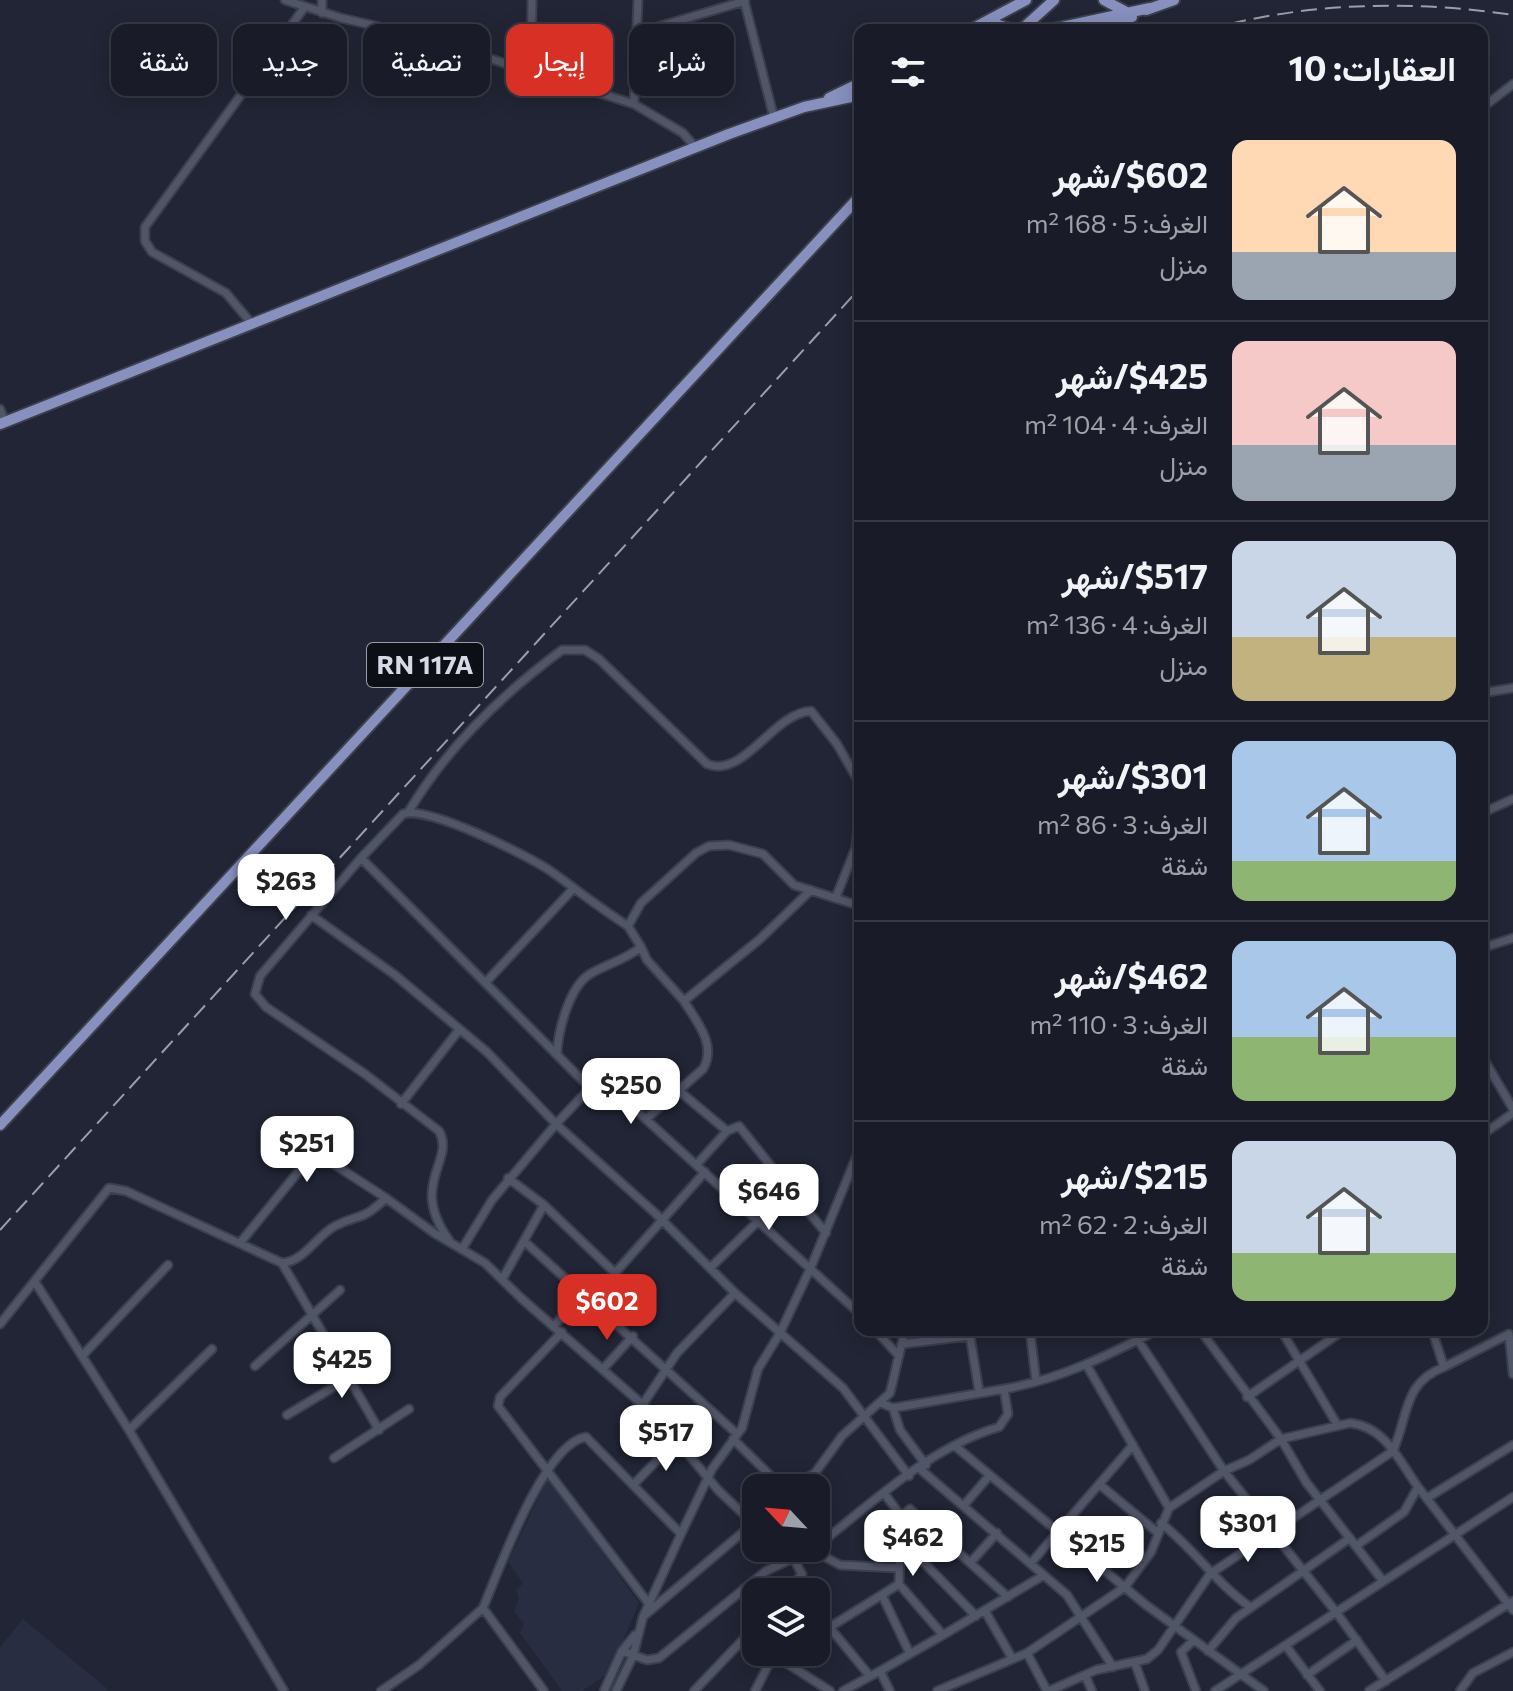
<!DOCTYPE html>
<html lang="ar">
<head>
<meta charset="utf-8">
<style>
	body { margin:0; font-family:Commissioner,Vazirmatn,sans-serif; background:#262934; color:#f1f3f6; direction:rtl; height:100vh; display:flex; flex-direction:column; font-size:30px; white-space:nowrap }
	* { box-sizing:border-box; margin:0 }
	p { font-size:26px; color:#9fa1a8 }
	.icon { flex:none; width:44px; height:44px; fill:none; stroke:currentColor; stroke-width:2; stroke-linecap:round; stroke-linejoin:round }
	.map { position:relative; flex:1; overflow:hidden; direction:ltr }
	.panel { position:absolute; left:854px; top:24px; width:634px; height:1312px; display:flex; flex-direction:column; background:#191c28; border-radius:16px; box-shadow:0 4px 20px #0003,0 0 0 2px #373a45; direction:rtl }
	.panel>* { flex:none }
	.top-card { position:absolute; left:24px; top:24px; width:710px; height:72px; direction:rtl; display:flex; gap:16px }
	.needle { width:52px; rotate:296deg }
	.buttons { position:absolute; left:742px; top:1474px; display:grid; gap:16px }
	.buttons a { display:grid; place-items:center; width:88px; height:88px; border-radius:16px; background:#191c28; box-shadow:0 4px 20px #0003,0 0 0 2px #373a45; font-size:40px }
	.price { position:absolute; translate:-50% -68px; padding:0 18px; border-radius:16px; background:#fff; color:#222; font-size:26px; line-height:52px; filter:drop-shadow(0 2px 4px #0008) }
	.price::after { content:''; position:absolute; left:50%; top:48px; width:24px; height:18px; margin-left:-12px; background:inherit; clip-path:polygon(0 0,100% 0,50% 100%) }
	.price.on { background:#d93025; color:#fff }
	ul { padding:0; list-style:none }
	li { display:flex; align-items:center; gap:24px; height:200px; padding:0 32px }
	li+li { border-top:2px solid #373a45 }
	li span { display:grid; place-items:center; flex:none; width:224px; height:160px; border-radius:16px; color:#555 }
	li>.icon { margin-inline-start:auto }
	span .icon { width:96px; height:96px; fill:#fffc; stroke-width:1 }
	li b { font-size:34px }
	h2 { display:flex; justify-content:space-between; align-items:center; height:96px; padding:0 32px; font-size:34px }
	.pill { padding:0 28px; border-radius:16px; background:#191c28; box-shadow:0 4px 20px #0003,0 0 0 2px #373a45; font-size:28px; line-height:72px }
	.pill.on { background:#d93025; color:#fff }
	.map>svg:first-child { display:block }
</style>
</head>
<body>
<div class="map">
<svg width="1513" height="1691" viewBox="0 0 1513 1691">
	<rect width="100%" height="100%" fill="#212535"/>
	<!-- built -->
	<path fill="#292d42" d="M548,1477L639,1603L610,1672L582,1691H562L520,1633L524,1624L514,1611L519,1597L516,1590L523,1583L508,1562Z
		M23,1619L110,1691H0V1647Z"/>
	<g fill="none" stroke-linecap="round" stroke-linejoin="round">
		<!-- minor casing -->
		<g stroke="#3c3f4c" stroke-width="11">
			<path id="minor" d="M285,0L341,18L415,35L634,104L683,133L695,147
				M322,0V13
				M744,0L774,118
				M637,33L745,1
				M531,74L532,0
				M634,104L638,0
				M1482,108L1513,84
				M252,324L226,293L152,252L145,241V227L304,8
				M0,409L5,422
				M1482,693L1513,688
				M409,811C448,746 501,695 562,650H585L599,659L707,764C744,779 773,713 811,711L837,744L860,784
				M1482,813L1513,799
				M361,858L403,814C427,805 529,856 552,872C577,890 601,909 628,926
				M836,897L856,847L860,805
				M311,915L395,975L487,1052L556,1124L492,1200L462,1249
				M641,947L647,960L684,1001L760,939L811,890
				M1482,948L1513,938
				M486,982L572,890
				M557,1054C558,1031 569,987 590,974C607,964 625,960 641,947L628,926L641,903L696,853L709,846L729,845L763,854L794,885L860,906
				M1482,1056L1513,1109
				M678,1090L727,1131
				M401,1104L459,1030
				M646,1119L703,1069C717,1045 697,1022 684,1001
				M1482,1135L1513,1113
				M697,1164L727,1131L739,1126L790,1190
				M508,1178L544,1205L615,1273L599,1291L576,1301L554,1326
				M449,1240C408,1183 456,1161 439,1131L365,1074L266,1007L255,994L260,976L361,858L590,1088
				M524,1241L737,1434
				M240,1243L312,1155L321,1156L386,1198
				M282,1263L379,1430
				M710,1268L790,1190L826,1233
				M615,1273L705,1172
				M503,1278L544,1205
				M35,1282L129,1430L284,1691
				M735,1293L655,1213L556,1124L590,1088L639,1113L860,1314
				M0,1324L109,1188L126,1191L282,1263C305,1261 316,1236 335,1226C360,1213 361,1222 386,1198L434,1233L485,1263L521,1298L659,1419L718,1490L756,1526
				M875,1330L899,1356
				M969,1330L979,1391
				M1030,1330L1036,1381
				M1200,1330L1281,1439L1306,1482L1383,1581
				M1281,1330L1338,1426
				M562,1332L500,1397L498,1406L649,1604
				M1138,1340L1224,1471L1336,1612L1386,1681
				M902,1344L969,1336
				M82,1356L168,1265
				M1086,1364L1169,1508
				M255,1366L340,1290
				M1444,1367L1509,1334L1513,1374
				M603,1369L633,1336
				M1004,1389C1058,1380 1109,1355 1157,1330
				M1247,1397L1344,1330
				M643,1404L677,1353L735,1293L843,1388L909,1476
				M893,1408L900,1430L926,1465
				M287,1415L382,1358
				M129,1430L212,1349
				M733,1439L783,1488
				M955,1446L1146,1605L1264,1691
				M334,1458L409,1409
				M920,1469L1067,1595L1113,1667
				M1099,1484L1158,1533
				M633,1485L677,1440
				M1418,1487L1513,1610
				M789,1488L815,1473L842,1436L890,1393L905,1330
				M1427,1498L1513,1445
				M964,1505L990,1475
				M901,1516L910,1509L1008,1597
				M1161,1523C1194,1549 1216,1583 1250,1607
				M816,1524L828,1538
				M900,1538L976,1616
				M816,1547C872,1503 930,1447 999,1427L1008,1414L1004,1389L893,1408L881,1403
				M776,1548L787,1560
				M812,1550L840,1565L897,1568
				M971,1562L997,1533
				M1031,1563L1133,1445
				M899,1584L943,1635L1044,1575
				M788,1592L802,1574L793,1558
				M882,1595L910,1654
				M816,1611L869,1675
				M985,1611L1012,1658
				M645,1615L756,1521
				M830,1627L899,1584L901,1516L884,1493
				M1194,1640L1181,1652L1196,1691
				M1286,1646L1320,1691
				M622,1651L647,1660L659,1658L766,1571L815,1548
				M1208,1651L1236,1618L1350,1538
				M769,1652L830,1691
				M1027,1653L1047,1691
				M1135,1663L1145,1691
				M880,1671L943,1635
				M1085,1675L1092,1691
				M1307,1675L1357,1640
				M381,1691L419,1665L483,1608
				M544,1691L483,1608C499,1570 544,1443 586,1437L681,1534
				M604,1691L622,1651L635,1635
				M616,1691L633,1656L643,1617L681,1534L712,1469L742,1428L758,1369L780,1333L811,1267L860,1148
				M694,1691L756,1626
				M755,1691L774,1654
				M843,1691L880,1671L890,1691
				M937,1691L1027,1653L1125,1587L1151,1552L1169,1508L1224,1471L1249,1460L1281,1439L1350,1423C1386,1427 1399,1461 1418,1487L1404,1512L1356,1546
				M1049,1691L1096,1670L1147,1659L1158,1650L1210,1574L1393,1451C1409,1414 1403,1383 1444,1367L1432,1330
				M1215,1691L1513,1497
				M1369,1691L1513,1601
				M1460,1691L1473,1673L1513,1652"/>
		</g>
		<!-- primary casing -->
		<g stroke="#3c3f4c" stroke-width="14">
			<path id="primary" d="M1104,0L1128,13
				M1146,10L1174,0
				M990,22L1013,30
				M970,30L1026,0
				M1021,30L1054,0
				M1048,30L1150,8
				M1103,30L1132,17
				M829,98L860,83
				M0,424L729,134L804,107L860,95
				M0,1125L860,196"/>
		</g>
		<!-- minor -->
		<use href="#minor" stroke="#515568" stroke-width="7"/>
		<!-- primary -->
		<use href="#primary" stroke="#8790be" stroke-width="10"/>
		<!-- rail -->
		<path stroke="#9b9eab" stroke-width="2" stroke-dasharray="16 8" stroke-linecap="butt" d="M1207,30C1305,2 1412,0 1513,15
			M0,1230L860,288"/>
	</g>
	<g text-anchor="middle" stroke-width="6" stroke-linejoin="round" paint-order="stroke">
		<!-- shield labels -->
		<rect fill="#0d0f16" stroke="#9a9da7" stroke-width="2" x="367" y="643" width="116" height="44" rx="6"/>
		<g font-size="26" font-weight="bold" fill="#d7dae5">
			<text x="425" y="674">RN 117A</text>
		</g>
	</g>
</svg>
<div class="buttons">
<a><svg class="needle" viewBox="-14 -14 28 28"><path d="M0-13l5 13h-10z" fill="#e53935"/><path d="M0 13l5-13h-10z" fill="#9fa1a8"/></svg></a>
<a><svg class="icon" aria-label="layers" viewBox="0 0 24 24"><path d="M12 4l9 5-9 5-9-5zM3 14l9 5 9-5"/></svg></a>
</div>
<b class="price" style="left:286px;top:922px">$263</b>
<b class="price" style="left:631px;top:1126px">$250</b>
<b class="price" style="left:307px;top:1184px">$251</b>
<b class="price" style="left:769px;top:1232px">$646</b>
<b class="price on" style="left:607px;top:1342px">$602</b>
<b class="price" style="left:342px;top:1400px">$425</b>
<b class="price" style="left:666px;top:1473px">$517</b>
<b class="price" style="left:1248px;top:1564px">$301</b>
<b class="price" style="left:913px;top:1578px">$462</b>
<b class="price" style="left:1097px;top:1584px">$215</b>
<div class="top-card">
<a class="pill">شراء</a>
<a class="pill on">إيجار</a>
<a class="pill">تصفية</a>
<a class="pill">جديد</a>
<a class="pill">شقة</a>
</div>
<section class="panel">
<h2>العقارات: 10<svg class="icon" aria-label="filters" viewBox="0 0 24 24"><path d="M4 7h16M4 17h16"/><circle cx="9" cy="7" r="2"/><circle cx="15" cy="17" r="2"/></svg></h2>
<ul>
<li><span style="background:linear-gradient(#ffd9b3 70%,#9aa5b1 0)"><svg class="icon" aria-label="home" viewBox="0 0 24 24"><path d="M3 11l9-7 9 7M6 9v11h12V9"/></svg></span><div><b>$602/شهر</b><p>الغرف: 5 · 168 m²</p><p>منزل</p></div></li>
<li><span style="background:linear-gradient(#f6c9c9 65%,#9aa5b1 0)"><svg class="icon" aria-label="home" viewBox="0 0 24 24"><path d="M3 11l9-7 9 7M6 9v11h12V9"/></svg></span><div><b>$425/شهر</b><p>الغرف: 4 · 104 m²</p><p>منزل</p></div></li>
<li><span style="background:linear-gradient(#c9d6e8 60%,#c2b280 0)"><svg class="icon" aria-label="home" viewBox="0 0 24 24"><path d="M3 11l9-7 9 7M6 9v11h12V9"/></svg></span><div><b>$517/شهر</b><p>الغرف: 4 · 136 m²</p><p>منزل</p></div></li>
<li><span style="background:linear-gradient(#a9c7e8 75%,#8fb573 0)"><svg class="icon" aria-label="home" viewBox="0 0 24 24"><path d="M3 11l9-7 9 7M6 9v11h12V9"/></svg></span><div><b>$301/شهر</b><p>الغرف: 3 · 86 m²</p><p>شقة</p></div></li>
<li><span style="background:linear-gradient(#a9c7e8 60%,#8fb573 0)"><svg class="icon" aria-label="home" viewBox="0 0 24 24"><path d="M3 11l9-7 9 7M6 9v11h12V9"/></svg></span><div><b>$462/شهر</b><p>الغرف: 3 · 110 m²</p><p>شقة</p></div></li>
<li><span style="background:linear-gradient(#c9d6e8 70%,#8fb573 0)"><svg class="icon" aria-label="home" viewBox="0 0 24 24"><path d="M3 11l9-7 9 7M6 9v11h12V9"/></svg></span><div><b>$215/شهر</b><p>الغرف: 2 · 62 m²</p><p>شقة</p></div></li>
</ul>
</section>
</div>
</body>
</html>
